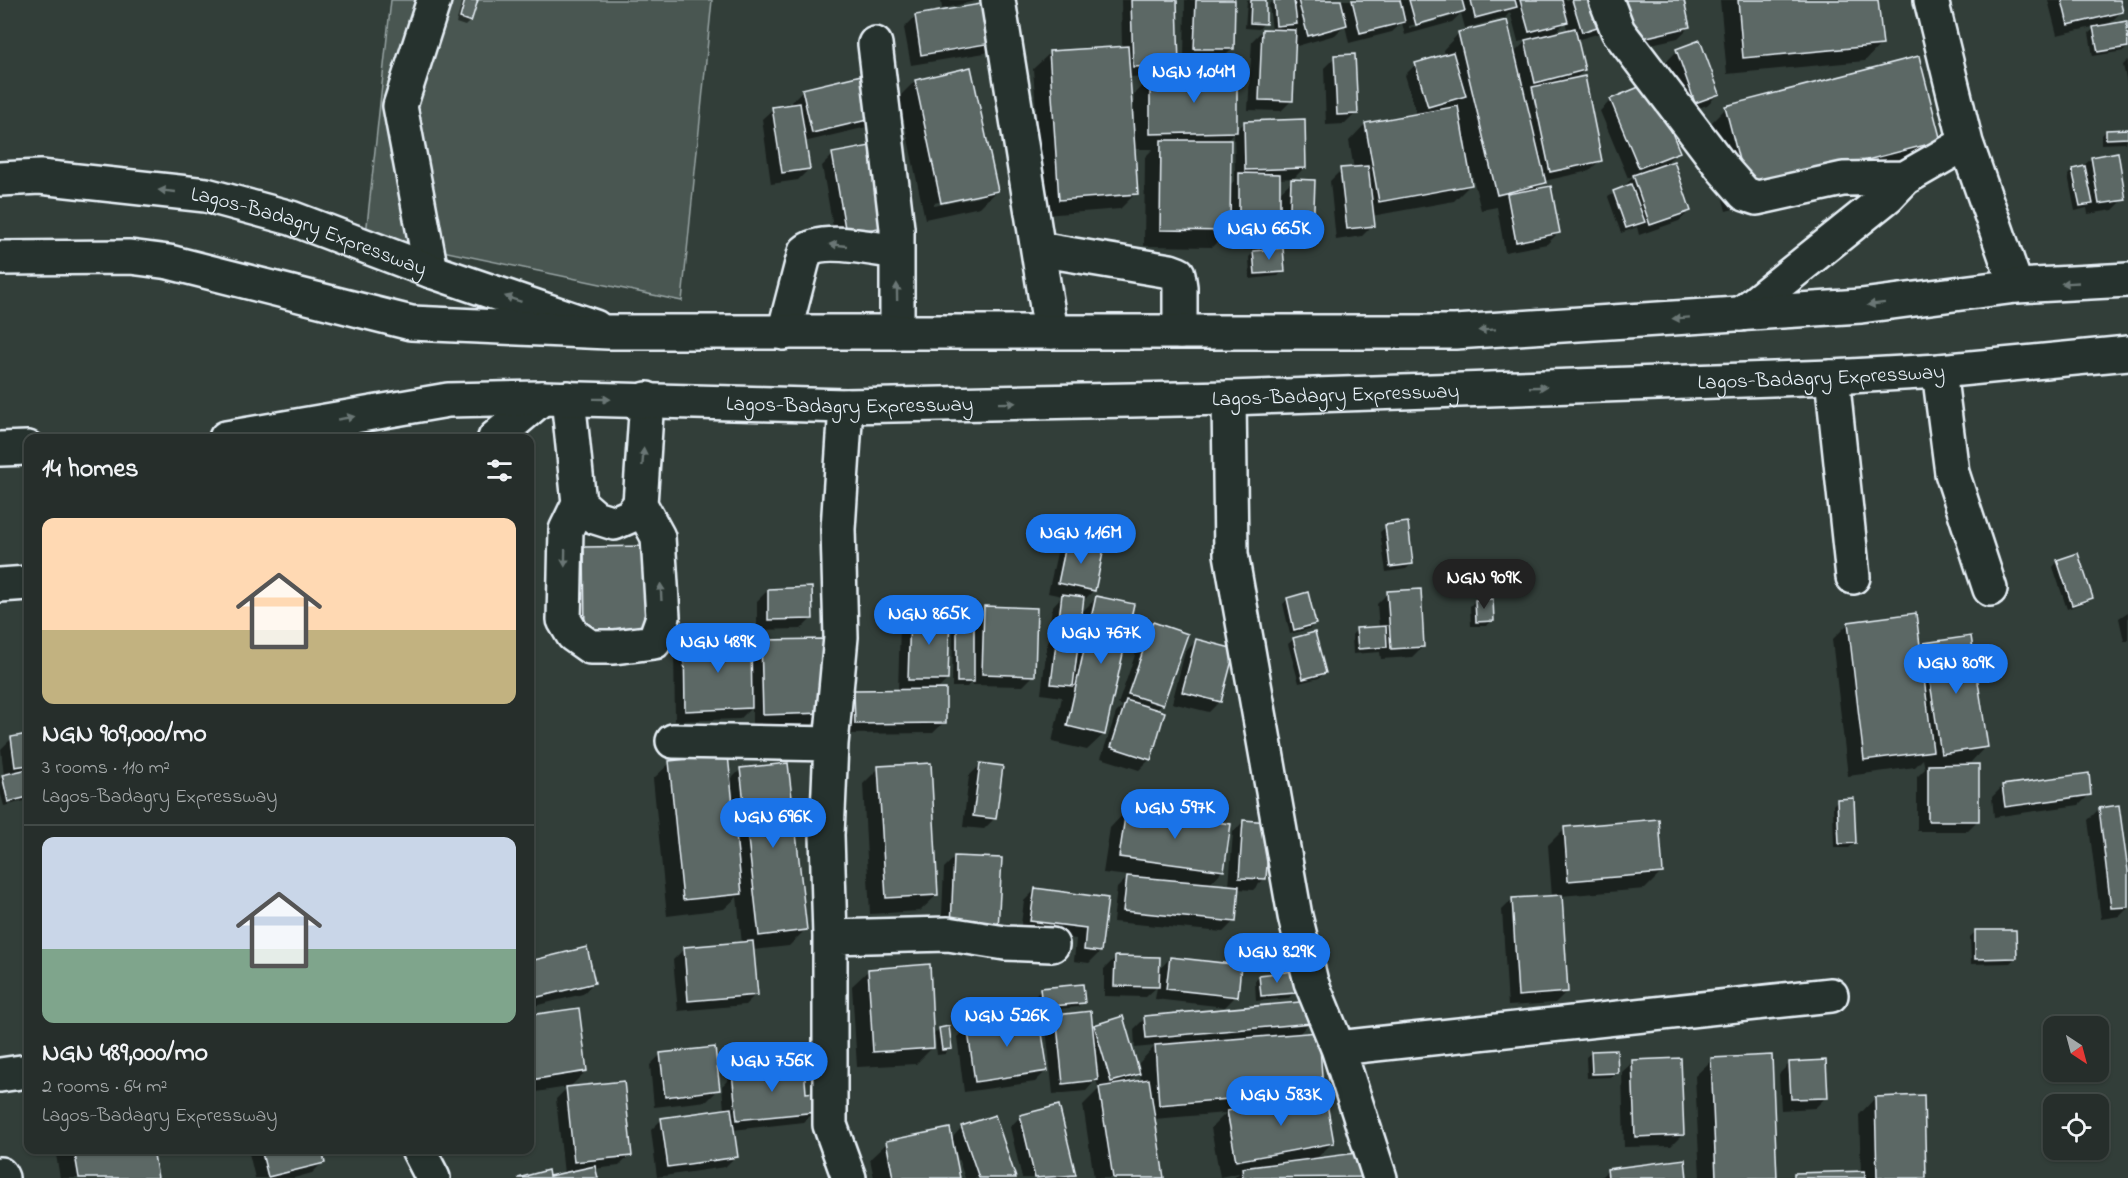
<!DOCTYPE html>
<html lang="en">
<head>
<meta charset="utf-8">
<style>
	body { margin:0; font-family:"Indie Flower",sans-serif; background:#323a37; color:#f1f3f6; height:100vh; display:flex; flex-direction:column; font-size:22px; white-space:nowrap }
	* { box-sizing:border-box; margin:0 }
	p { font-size:20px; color:#a4a8a9 }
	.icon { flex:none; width:33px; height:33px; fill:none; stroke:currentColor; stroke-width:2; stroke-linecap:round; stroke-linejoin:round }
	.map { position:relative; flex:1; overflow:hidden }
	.side { position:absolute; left:24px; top:434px; width:510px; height:720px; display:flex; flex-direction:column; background:#262e2b; border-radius:12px; box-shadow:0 2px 4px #0004,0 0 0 2px #424a47 }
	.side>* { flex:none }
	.needle { width:39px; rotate:144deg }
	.buttons { position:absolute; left:2043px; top:1016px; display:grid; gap:12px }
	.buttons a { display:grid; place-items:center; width:66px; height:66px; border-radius:12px; background:#262e2b; box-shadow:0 2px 4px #0004,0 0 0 2px #424a47; font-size:30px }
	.price { position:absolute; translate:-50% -51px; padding:0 14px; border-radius:21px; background:#1a73e8; color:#fff; font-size:20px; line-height:39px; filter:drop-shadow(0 2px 3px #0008) }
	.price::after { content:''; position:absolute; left:50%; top:36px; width:18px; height:14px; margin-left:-9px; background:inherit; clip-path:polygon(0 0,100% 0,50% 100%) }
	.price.active { background:#222; color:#fff }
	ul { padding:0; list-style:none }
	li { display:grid; align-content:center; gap:12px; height:318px; padding:0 18px }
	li+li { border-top:2px solid #424a47 }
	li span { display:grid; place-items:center; height:186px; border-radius:12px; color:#555 }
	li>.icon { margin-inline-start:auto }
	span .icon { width:108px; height:108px; fill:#fffc; stroke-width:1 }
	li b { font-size:26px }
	h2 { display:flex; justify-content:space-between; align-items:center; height:72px; padding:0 18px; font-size:26px }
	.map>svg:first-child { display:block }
</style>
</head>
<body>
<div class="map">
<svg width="2128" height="1178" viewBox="0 0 2128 1178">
	<rect width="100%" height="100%" fill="#323e39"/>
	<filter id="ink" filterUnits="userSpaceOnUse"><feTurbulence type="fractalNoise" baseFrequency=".0167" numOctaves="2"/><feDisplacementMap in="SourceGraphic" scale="12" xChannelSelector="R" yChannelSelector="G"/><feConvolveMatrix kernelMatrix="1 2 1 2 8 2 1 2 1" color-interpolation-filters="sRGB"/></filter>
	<g filter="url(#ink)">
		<!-- green -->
		<path fill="#495651" stroke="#98a4a4" stroke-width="1.5" d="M391,0H712L682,301L366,235Z"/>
		<!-- shadow -->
		<path fill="#0007" fill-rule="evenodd" d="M463,0H477L470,21L465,26L456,23Z
			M941,0H979L942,9Z
			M1121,0H1176L1177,65L1165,77L1235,132L1245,122L1305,167L1294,178L1278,179V194L1292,181L1311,235L1300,246H1279V238L1266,251L1283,271L1278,276L1250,279L1249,257L1256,250H1228L1229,230L1212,247L1144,246L1145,157L1153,149H1133L1136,193L1120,209L1044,215L1033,69L1050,53L1122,47ZM1151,76L1134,94V127H1132L1128,77ZM1234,133L1235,180L1229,186L1226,141Z
			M1185,0H1233L1232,49L1221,60L1184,59Z
			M1247,0H1265L1264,23L1259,29L1245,28Z
			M1274,0H1600L1608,23L1597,34L1576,40L1584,70L1574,80L1600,160L1589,171L1544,181L1537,190L1558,233L1547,244L1505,252L1497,207L1481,210L1468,159H1466L1470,185L1454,201L1372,216L1373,225L1362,236L1336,240L1330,181L1341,170L1354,169L1349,141L1365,124L1417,115L1405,75L1416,64L1444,56L1443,50L1459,33L1514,53L1527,40L1518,42L1510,12L1505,18L1465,28L1461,13L1452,22L1405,35L1402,23L1392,32L1349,43L1345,25L1335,35L1297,46L1295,38L1292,100L1281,111L1248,110L1252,41L1263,30L1272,31L1269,5ZM1453,13V16L1409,29V26ZM1565,22L1568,31L1553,35Z
			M1683,0L1689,27L1678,38L1620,51Z
			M1720,0H1877L1881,44L1865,61L1727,74Z
			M2048,0H2119L2122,11L2107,26L2126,22L2128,47L2124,51L2093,56L2089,33L2097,26L2057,35Z
			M915,17L996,42L985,53L911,65L904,28Z
			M1677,51L1718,94L1707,105L1684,113L1666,62Z
			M1335,57L1356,113L1345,124L1326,125L1324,68Z
			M2128,60V89L2123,65Z
			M869,75L878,116L867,127L804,142L809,169L798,180L771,184L762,119L773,109L792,105L791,102L802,91Z
			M915,81L996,191L980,207L925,219L899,97ZM979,194V197L934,206V203Z
			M1611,100L1678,151L1662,167L1690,211L1679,221L1639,235L1637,227L1621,233L1608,197L1623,188L1635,175L1628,178L1600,111Z
			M1726,108L1940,140L1918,161L1726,211L1705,129Z
			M2128,130L2126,143L2101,144V136L2106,131Z
			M833,155L882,226L871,237L836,244L822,166Z
			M2092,158L2124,199L2113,210L2088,214L2087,208L2075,211L2068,175L2073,170L2081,168Z
			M1386,527L1412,564L1406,569L1386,572L1380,532Z
			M1068,542L1094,590L1083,601L1080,614L1097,597L1104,734L1087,750L1052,742L1062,697L1041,694L1052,607L1062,596L1048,593L1057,553Z
			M646,547L581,643L579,554L584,549Z
			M2058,561L2091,597L2086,602L2067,609L2053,567Z
			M768,590L812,618L801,629L757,630V601Z
			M1388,593L1423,646L1412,657L1381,659L1380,652L1353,654L1352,635L1357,629L1379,628L1377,604Z
			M1288,599L1314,624L1309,629L1290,634L1283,604Z
			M1475,601L1492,620L1487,626H1471L1470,606Z
			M985,608L1034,675L1023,686L971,685V682L967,687H952L953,623L958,618H975Z
			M2128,612V641H2124L2119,618Z
			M911,613L947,680L936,691L944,722L933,733L844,734V703L855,692L898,691L900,624Z
			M1153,624L1162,704L1155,711L1150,759L1139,770L1101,758L1116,713L1123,706L1118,704L1142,635Z
			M1848,624L1919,650L1925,645L1986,746L1970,763L1962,764L1978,820L1967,831H1917V777L1925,769L1923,759L1915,767L1848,776L1832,640Z
			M1294,639L1324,673L1319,678L1299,683L1288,644Z
			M685,640L749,654L761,642L823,713L812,724L752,725V707L740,719L675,721L674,651Z
			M1196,641L1220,701L1209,712L1172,703L1185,652Z
			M28,736V800L4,806L0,791V779L4,776L1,749L12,738Z
			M670,763L729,781L741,769L805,930L789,946L753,950L756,994L745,1005L678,1011L673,960L684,949L742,944L737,897L724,909L667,916L653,779Z
			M980,765L995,818L984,829L963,827L969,776Z
			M879,768L937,895L920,911L870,914L863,784Z
			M2003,786L2090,794L2079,805L1994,817L1992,797Z
			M1838,800L1854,843L1849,848H1834L1833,805Z
			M2099,809L2128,882V908L2120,916L2101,919L2088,820Z
			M1126,811L1223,870L1209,885L1229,887L1233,832L1244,821L1264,879L1253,890L1237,889L1234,921L1223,932L1113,922L1117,888L1129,876L1103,873L1110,828Z
			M1564,829L1662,872L1645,889L1560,896L1566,992L1555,1003L1508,1006L1502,910L1513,899L1552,897L1548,845Z
			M955,857L1000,859L941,937L944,868Z
			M1035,890L1107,899L1100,952L1089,963L1074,961L1076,939L1020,932L1024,901Z
			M1975,932L2015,958L2010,963L1971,964L1970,937Z
			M586,949L593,983L583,994L530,1007V963Z
			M1115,958L1158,971L1170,958L1236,996L1225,1007L1155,999L1157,987L1146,997L1104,996V969Z
			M869,970L932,1036L939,1029L950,1048L945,1054L937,1055L935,1037L932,1038L933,1047L916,1064L857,1067L852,986Z
			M1260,976L1294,992L1289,998L1256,1001L1255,981Z
			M1041,990L1083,1002L1078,1007L1038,1011L1036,995Z
			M578,1010L586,1071L569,1088L630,1155L619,1166L594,1169L597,1178H524L564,1174L556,1099L568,1087L530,1093V1017Z
			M1057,1017L1092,1030L1095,1026L1138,1073L1127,1084L1141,1082L1139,1063L1155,1046L1135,1048L1134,1029L1145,1018L1310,1022L1298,1035L1322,1091L1317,1095L1332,1143L1315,1160L1363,1154L1364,1178H1234L1239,1173L1220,1177L1211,1128L1226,1113L1154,1119L1163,1178H1094L1083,1105L1099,1089L1096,1080L1086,1091L1053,1094L1046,1028Z
			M968,1026L1046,1071L1035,1082L964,1092L957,1037Z
			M1592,1052L1616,1072L1611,1077L1587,1078L1586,1057Z
			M661,1054L718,1090L707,1101L654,1107L650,1065Z
			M1712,1060L1775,1178H1700L1695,1076Z
			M1633,1062L1682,1135L1671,1146L1624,1147L1622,1072Z
			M1790,1063L1826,1097L1815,1108L1781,1110L1779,1074Z
			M733,1075L805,1094L815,1111L804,1122L733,1130L736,1156L725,1167L657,1177L651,1130L662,1119L724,1110L722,1086Z
			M1875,1098L1925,1178H1791L1794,1175L1861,1173L1859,1115Z
			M1021,1116L1074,1175L1071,1178H1022L1010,1127Z
			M962,1127L1014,1178H965L955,1150L959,1178H874L870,1159L887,1143L951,1139Z
			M55,1149H151L156,1178H60Z
			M248,1149H320L323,1162L312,1173L294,1178H255Z
			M1607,1171L1685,1178H1600Z"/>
		<!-- building -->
		<path fill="#5c6865" stroke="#e8f1f8" stroke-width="1.5" d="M465,0H478L471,22L460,18Z
			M1131,0H1177L1179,65L1133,67Z
			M1196,0H1235L1234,49H1194Z
			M1251,0H1266V24L1250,23Z
			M1274,0H1294L1297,24L1276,26Z
			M1298,0H1341L1347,25L1308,36Z
			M1352,0H1400L1405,22L1360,33Z
			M1409,0H1462L1465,11L1416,25Z
			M1471,0H1515L1517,7L1475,18Z
			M1520,0H1562L1568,22L1529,32Z
			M1572,0H1602L1609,23L1582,32Z
			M1621,0H1684L1690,27L1630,41Z
			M1738,0H1878L1883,45L1743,58Z
			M2062,0H2120L2123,12L2068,25Z
			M992,2L998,42L921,55L915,15Z
			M1507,20L1546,183L1497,195L1458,32Z
			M2127,21L2128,47L2098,52L2093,27Z
			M1575,28L1585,70L1535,83L1525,40Z
			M1262,29L1296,30L1293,101L1259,100Z
			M1700,40L1720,94L1695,103L1676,49Z
			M1128,46L1138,194L1059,200L1049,51Z
			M1453,52L1466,96L1428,107L1415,63Z
			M1355,54L1358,114L1337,115L1334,55Z
			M1919,56L1941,141L1747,191L1725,106Z
			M971,67L998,191L941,203L915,80Z
			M870,73L880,117L812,133L802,89Z
			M1237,74V132L1150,134V76Z
			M1585,76L1602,161L1550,172L1532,87Z
			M1651,82L1680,152L1639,168L1610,99Z
			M800,103L810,169L782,173L772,107Z
			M1458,106L1472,185L1379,202L1365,123Z
			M1305,119L1306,168L1245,170L1244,121Z
			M2128,129V138L2106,139V130Z
			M1161,140H1231L1230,231L1160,230Z
			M870,146L884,227L846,234L832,153Z
			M2118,152L2126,200L2099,204L2091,157Z
			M1674,161L1691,211L1650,225L1633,175Z
			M1368,166L1375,226L1347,229L1340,168Z
			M2085,166L2093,204L2080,206L2072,169Z
			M1239,173L1280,174V239H1239Z
			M1291,179L1315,180L1313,236L1289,235Z
			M1631,184L1645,222L1626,228L1613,191Z
			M1551,186L1560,233L1516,242L1507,194Z
			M1283,248L1285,272L1255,274L1253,251Z
			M1408,522L1413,564L1390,567L1385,525Z
			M1067,540L1104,548L1095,591L1058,583Z
			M647,546L648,636L585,638L584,547Z
			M2078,553L2093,598L2072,605L2057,560Z
			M812,587L813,619L768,620V589Z
			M1421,589L1424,647L1391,649L1387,591Z
			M1308,592L1316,624L1294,630L1287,598Z
			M1062,594L1084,597L1073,686L1051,684Z
			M1096,596L1134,604L1105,735L1067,726Z
			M1493,599L1494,621L1476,622L1475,600Z
			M984,606L1037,608L1035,676L982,674Z
			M910,612H950L948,680H908Z
			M1916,613L1933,751L1864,760L1848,622Z
			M957,616H974V682H957Z
			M1153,622L1188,634L1163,705L1128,694Z
			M1386,626L1387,647L1358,649L1356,628Z
			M1315,632L1326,673L1303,679L1293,638Z
			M1971,636L1988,747L1941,754L1924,643Z
			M751,637L752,708L685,711L684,639Z
			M823,639L824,713L763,715L761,640Z
			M1196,639L1235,649L1221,702L1182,692Z
			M946,689V723L855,724L854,690Z
			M1126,700L1165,712L1151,760L1111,747Z
			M28,734V765L15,767L11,737Z
			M728,755L742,894L683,900L669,761Z
			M788,763L807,930L759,936L740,768Z
			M931,763L938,895L886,898L878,766Z
			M980,763L1003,766L996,819L973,816Z
			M1979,764V821H1928V765Z
			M28,769V797L8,802L2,775Z
			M2089,773L2091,795L2005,807L2002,785Z
			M1854,798L1856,843L1839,844L1837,799Z
			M2119,805L2128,871V907L2111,908L2099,808Z
			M1126,810L1231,824L1224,871L1119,857Z
			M1659,819L1663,873L1568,881L1564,827Z
			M1243,820L1270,822L1266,879L1239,878Z
			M954,856L1002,858L998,929L951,927Z
			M1127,876L1239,886L1236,922L1123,911Z
			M1035,888L1108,898L1101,952L1084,950L1086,928L1030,921Z
			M1562,895L1568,992L1518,996L1512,898Z
			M1975,930H2016L2017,958L1975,959Z
			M753,941L758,995L688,1001L684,947Z
			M587,947L595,983L530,999V961Z
			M1115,956L1160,957L1159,987L1114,986Z
			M1170,957L1241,965L1238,997L1166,989Z
			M930,964L934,1048L873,1052L868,969Z
			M1293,971L1295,993L1261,996L1259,975Z
			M1083,984L1085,1003L1042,1007L1040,988Z
			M1311,1001L1312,1023L1146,1038L1144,1016Z
			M579,1008L587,1071L530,1080V1015Z
			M1091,1011L1098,1080L1063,1084L1056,1015Z
			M1039,1014L1048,1071L975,1082L967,1024Z
			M1123,1016L1140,1074L1111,1082L1094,1025Z
			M949,1026L952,1049L942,1050L939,1028Z
			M1319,1032L1323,1091L1159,1105L1155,1045Z
			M715,1047L720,1090L665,1097L660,1053Z
			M1617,1050L1618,1073L1592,1074L1591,1051Z
			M1772,1055L1777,1178H1716L1711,1058Z
			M1681,1058L1684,1135L1635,1137L1632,1060Z
			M1826,1060L1828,1098L1791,1099L1789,1062Z
			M804,1066L806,1093L815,1092L817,1112L737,1120L732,1073Z
			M1149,1079L1164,1178H1113L1099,1087Z
			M624,1081L632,1156L574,1162L566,1087Z
			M1325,1092L1334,1143L1236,1161L1227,1111Z
			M1924,1095L1926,1178H1877L1875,1097Z
			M1059,1105L1076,1175L1035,1178L1020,1115Z
			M731,1108L738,1157L668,1167L661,1118Z
			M995,1115L1016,1178H979L961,1126Z
			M950,1128L960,1178H893L886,1141Z
			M74,1149H153L158,1178H79Z
			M261,1149H322L325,1163L268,1177Z
			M1364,1152L1367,1177L1243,1178L1242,1168Z
			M1685,1159L1687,1178H1608L1607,1169Z
			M595,1166L598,1178H518L548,1170L549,1176Z
			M1865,1171V1178H1794V1173Z"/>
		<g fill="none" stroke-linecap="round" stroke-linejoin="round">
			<!-- minor casing -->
			<g stroke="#e8f1f8" stroke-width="38">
				<path id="minor" d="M998,0L1051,332
					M1606,0L1618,31L1723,169L1745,194L1757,198L1843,179L1905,178
					M1931,0L1966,143L2016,286
					M875,44L897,228V332
					M1038,249L1170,271L1178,274L1180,287V332
					M431,271L400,106L434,0
					M1741,314L1888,196L1905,178L1966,143
					M784,333L805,252C822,236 873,249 896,252
					M1939,371L1952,473L1990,589
					M1832,377L1853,577
					M568,398L579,503L595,517L614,523L630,516L640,504L647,399
					M1229,398L1231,554L1295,916L1311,982L1338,1048L1380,1178
					M579,503L566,530L564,620L573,635L590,647H614L654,642L663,617L658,537L640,504
					M673,741L831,744L827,835L830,937V1125L849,1178
					M831,744L841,637L838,529L846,406
					M830,937L948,934L1005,943L1052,945
					M1338,1048L1831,995
					M0,1075L28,1071
					M418,1149L433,1178
					M0,1174L2,1178"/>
			</g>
			<!-- major casing -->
			<g stroke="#e8f1f8" stroke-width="38">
				<g id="major">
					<path id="s1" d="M0,179L40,177L206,195L291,218L431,271L595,327"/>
					<path d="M495,438L542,398"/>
					<path d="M0,585L28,583"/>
				</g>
			</g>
			<!-- highway casing -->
			<g stroke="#e8f1f8" stroke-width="38">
				<g id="highway">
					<path d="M0,258L130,257L169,262L411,323L608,332H1455L1861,306L2016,286L2128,280"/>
					<path id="s2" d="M226,438L448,400L542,398L846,406L1229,398L1832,377L1939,371L2128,353"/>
					<path d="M0,449L28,448"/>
				</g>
			</g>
			<!-- minor -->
			<use href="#minor" stroke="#26332d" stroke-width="33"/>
			<!-- major -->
			<use href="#major" stroke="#26332d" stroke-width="33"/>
			<!-- highway -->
			<use href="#highway" stroke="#26332d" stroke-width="33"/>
		</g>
		<!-- one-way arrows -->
		<defs><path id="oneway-solid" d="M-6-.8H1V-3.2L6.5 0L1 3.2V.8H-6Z" transform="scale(1.5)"/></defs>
		<g fill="#6a7674">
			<use href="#oneway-solid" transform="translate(167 191) rotate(-174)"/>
			<use href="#oneway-solid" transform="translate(838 245) rotate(-174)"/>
			<use href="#oneway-solid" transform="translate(2070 283) rotate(177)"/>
			<use href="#oneway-solid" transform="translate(897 292) rotate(-91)"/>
			<use href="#oneway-solid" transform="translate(513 299) rotate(-161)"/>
			<use href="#oneway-solid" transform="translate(1876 304) rotate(173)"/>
			<use href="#oneway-solid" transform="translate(1681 318) rotate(176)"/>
			<use href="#oneway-solid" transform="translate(1487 330) rotate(176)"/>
			<use href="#oneway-solid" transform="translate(1538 387) rotate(-2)"/>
			<use href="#oneway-solid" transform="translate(602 399) rotate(1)"/>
			<use href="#oneway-solid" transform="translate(1007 403) rotate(-1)"/>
			<use href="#oneway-solid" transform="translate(346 418) rotate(-10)"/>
			<use href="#oneway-solid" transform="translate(643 457) rotate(-86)"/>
			<use href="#oneway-solid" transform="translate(565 558) rotate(91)"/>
			<use href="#oneway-solid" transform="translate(661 592) rotate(-93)"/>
		</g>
	</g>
	<g text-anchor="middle" stroke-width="4.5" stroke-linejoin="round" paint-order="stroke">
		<!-- street labels -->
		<g font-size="21" fill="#e8f1f8" stroke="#26332d">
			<text dy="7" stroke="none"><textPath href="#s1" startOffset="316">Lagos-Badagry Expressway</textPath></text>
			<text dy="7" stroke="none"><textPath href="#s2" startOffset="1599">Lagos-Badagry Expressway</textPath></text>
			<text dy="7" stroke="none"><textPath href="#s2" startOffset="1113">Lagos-Badagry Expressway</textPath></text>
			<text dy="7" stroke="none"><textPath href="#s2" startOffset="627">Lagos-Badagry Expressway</textPath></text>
		</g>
	</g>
</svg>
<div class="buttons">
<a><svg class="needle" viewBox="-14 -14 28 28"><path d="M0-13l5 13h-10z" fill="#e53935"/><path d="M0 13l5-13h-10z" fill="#a4a8a9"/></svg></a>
<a><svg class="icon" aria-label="locate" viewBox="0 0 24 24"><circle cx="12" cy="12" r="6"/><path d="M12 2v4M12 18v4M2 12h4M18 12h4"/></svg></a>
</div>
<b class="price" style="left:1194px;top:104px">NGN 1.04M</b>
<b class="price" style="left:1269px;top:261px">NGN 665K</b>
<b class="price" style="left:1081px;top:565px">NGN 1.16M</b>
<b class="price active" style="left:1484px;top:610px">NGN 909K</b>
<b class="price" style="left:929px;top:646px">NGN 865K</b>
<b class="price" style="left:1101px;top:665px">NGN 767K</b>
<b class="price" style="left:718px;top:674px">NGN 489K</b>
<b class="price" style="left:1956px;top:695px">NGN 809K</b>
<b class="price" style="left:1175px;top:840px">NGN 597K</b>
<b class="price" style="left:773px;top:849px">NGN 696K</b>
<b class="price" style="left:1277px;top:984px">NGN 829K</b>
<b class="price" style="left:1007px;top:1048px">NGN 526K</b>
<b class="price" style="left:772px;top:1093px">NGN 756K</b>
<b class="price" style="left:1281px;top:1127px">NGN 583K</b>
<section class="side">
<h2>14 homes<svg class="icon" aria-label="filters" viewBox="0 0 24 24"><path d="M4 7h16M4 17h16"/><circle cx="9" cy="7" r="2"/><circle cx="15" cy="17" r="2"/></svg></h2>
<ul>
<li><span style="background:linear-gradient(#ffd9b3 60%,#c2b280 0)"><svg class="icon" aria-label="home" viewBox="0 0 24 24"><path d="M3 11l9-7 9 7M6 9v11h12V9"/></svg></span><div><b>NGN 909,000/mo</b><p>3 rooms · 110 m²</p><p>Lagos-Badagry Expressway</p></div></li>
<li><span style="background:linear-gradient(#c9d6e8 60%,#7fa58c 0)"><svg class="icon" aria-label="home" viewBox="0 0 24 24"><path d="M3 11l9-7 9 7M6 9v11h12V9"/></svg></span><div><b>NGN 489,000/mo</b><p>2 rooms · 64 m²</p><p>Lagos-Badagry Expressway</p></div></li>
</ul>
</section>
</div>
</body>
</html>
